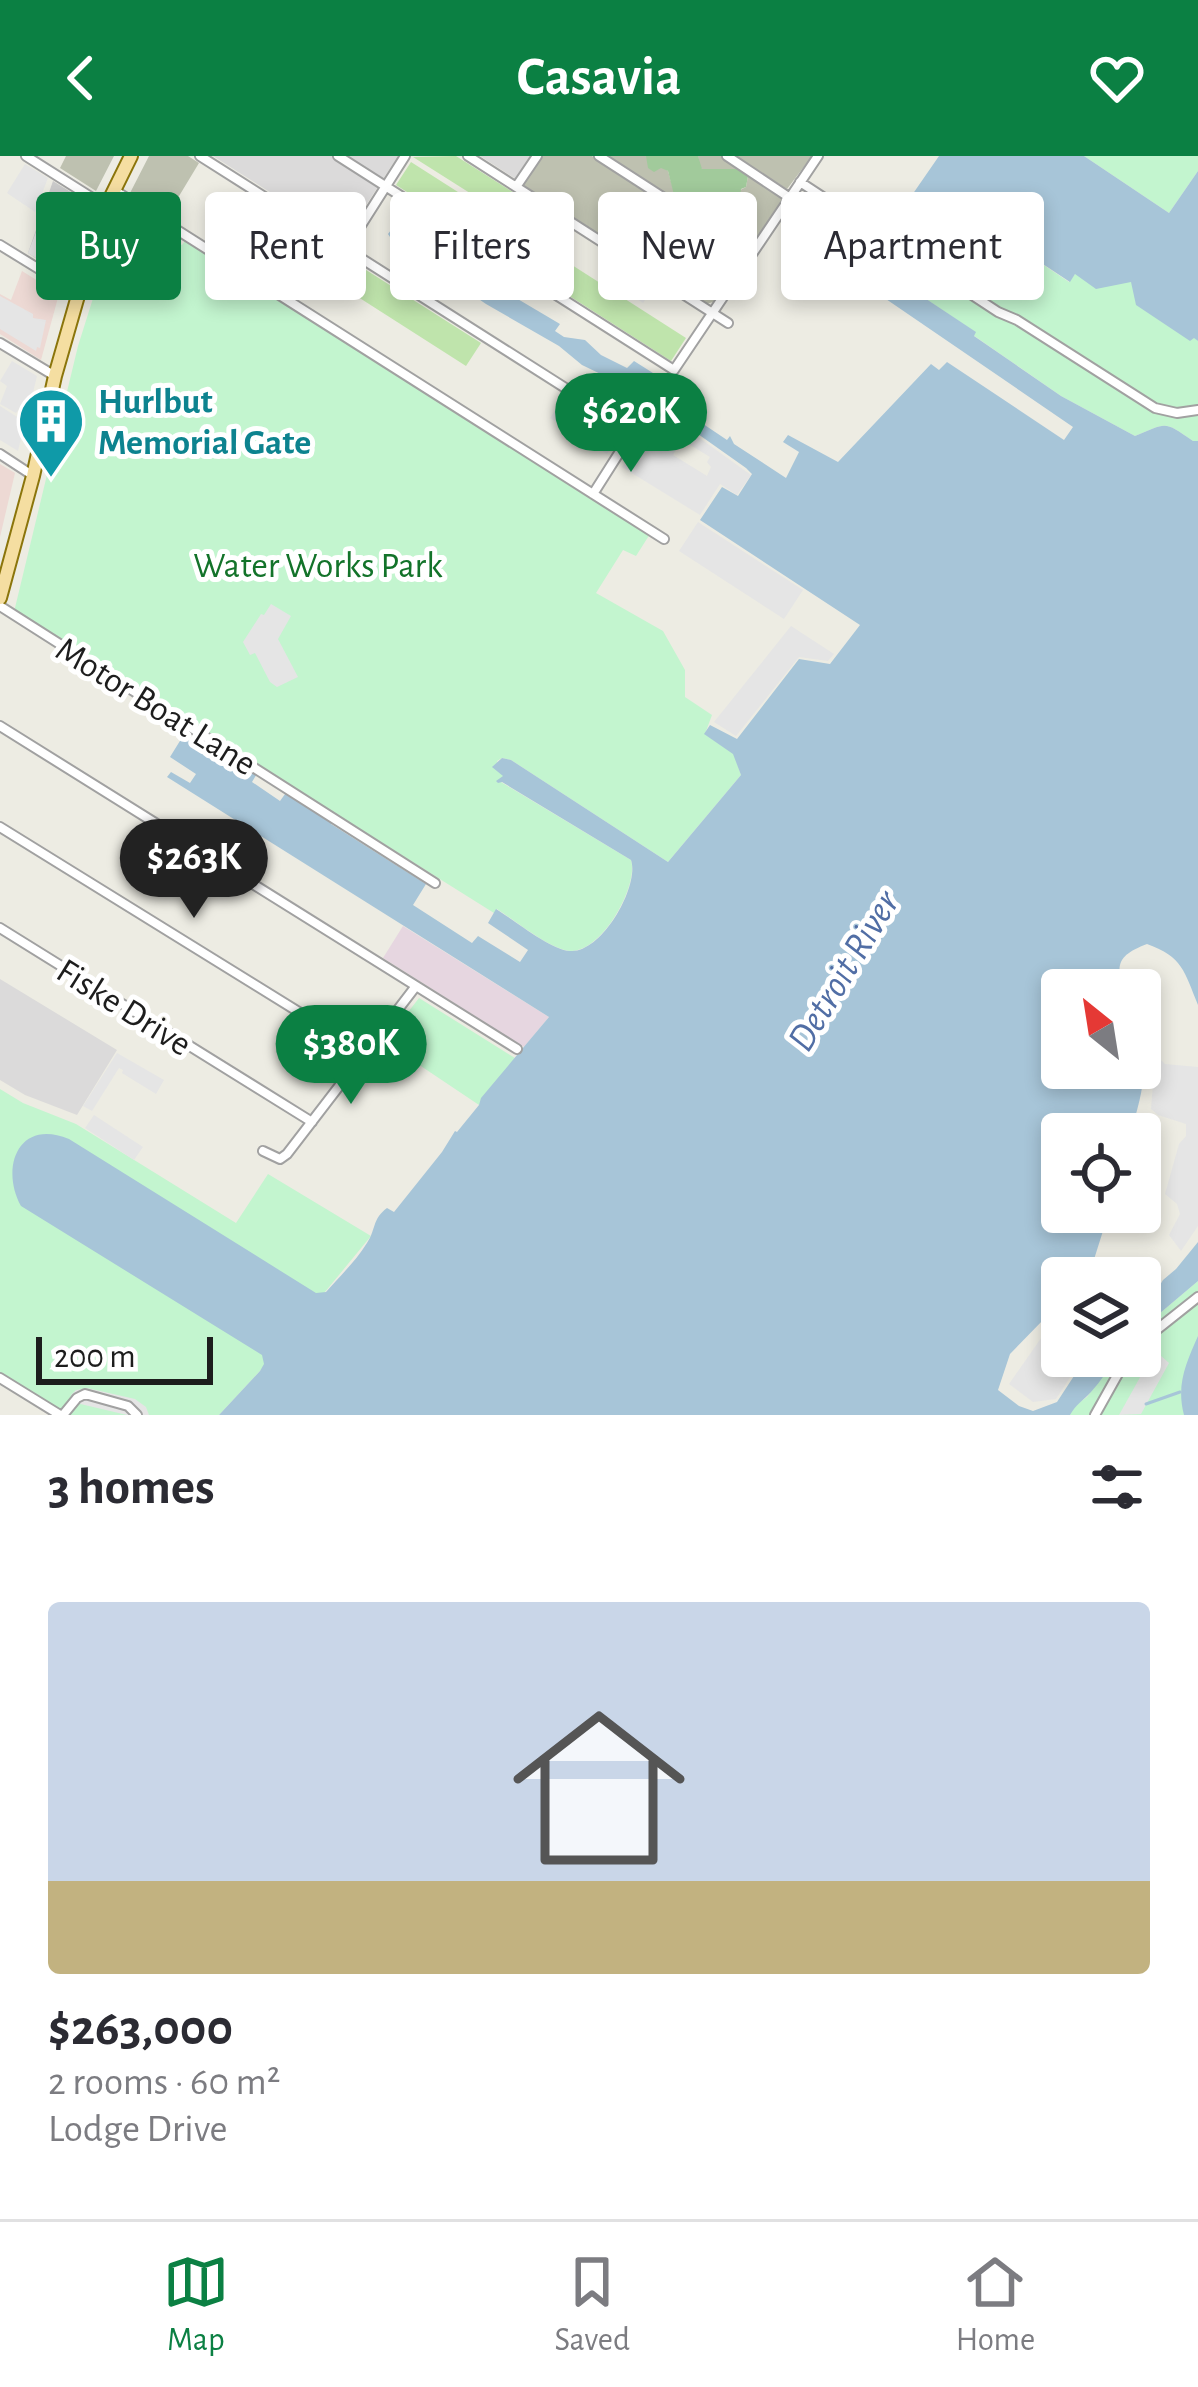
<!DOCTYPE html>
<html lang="en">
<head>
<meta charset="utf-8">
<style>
	body { margin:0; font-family:"Alegreya Sans",sans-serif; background:#f7f7f7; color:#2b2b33; height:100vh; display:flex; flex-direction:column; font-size:45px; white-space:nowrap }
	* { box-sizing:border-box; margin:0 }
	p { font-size:39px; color:#7c7c81 }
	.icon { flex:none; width:66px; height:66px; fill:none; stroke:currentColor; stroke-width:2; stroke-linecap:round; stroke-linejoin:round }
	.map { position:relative; height:1259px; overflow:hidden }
	.side { display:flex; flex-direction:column; background:#fff; flex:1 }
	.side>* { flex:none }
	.hud { position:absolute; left:36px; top:36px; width:1128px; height:108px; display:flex; gap:24px }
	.needle { width:78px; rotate:330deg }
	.controls { position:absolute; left:1041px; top:813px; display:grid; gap:24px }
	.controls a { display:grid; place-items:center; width:120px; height:120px; border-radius:12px; background:#fff; box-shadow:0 6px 18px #0003; font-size:60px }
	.scale { position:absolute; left:36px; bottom:30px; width:177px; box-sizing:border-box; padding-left:12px; border:6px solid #1d1d1d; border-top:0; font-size:33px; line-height:42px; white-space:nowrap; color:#1d1d1d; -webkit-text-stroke:9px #fff; paint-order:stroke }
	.price { position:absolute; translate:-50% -102px; padding:0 27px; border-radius:42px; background:#0b8043; color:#fff; font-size:39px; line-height:78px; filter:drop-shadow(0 3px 6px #0008) }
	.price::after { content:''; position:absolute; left:50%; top:72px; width:36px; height:27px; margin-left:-18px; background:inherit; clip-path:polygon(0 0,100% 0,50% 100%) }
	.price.active { background:#222; color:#fff }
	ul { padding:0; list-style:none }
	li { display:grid; align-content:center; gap:24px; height:636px; padding:0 48px }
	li+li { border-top:3px solid #e1e1e2 }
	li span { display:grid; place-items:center; height:372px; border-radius:12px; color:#555 }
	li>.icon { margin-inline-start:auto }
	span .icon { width:216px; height:216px; fill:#fffc; stroke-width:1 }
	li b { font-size:51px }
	h2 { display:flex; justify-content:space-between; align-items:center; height:144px; padding:0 48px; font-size:51px }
	.tag { padding:0 42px; border-radius:12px; background:#fff; box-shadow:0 6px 18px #0003; font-size:42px; line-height:108px }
	.tag.active { background:#0b8043; color:#fff }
	header { display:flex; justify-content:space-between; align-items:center; height:156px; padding:0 48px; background:#0b8043; color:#fff; font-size:54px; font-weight:700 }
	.tabs { display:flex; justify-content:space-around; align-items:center; height:168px; border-top:3px solid #e1e1e2; background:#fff; font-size:33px; color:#7c7c81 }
	.tabs a { display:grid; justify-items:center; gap:6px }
	.tabs .active { color:#0b8043 }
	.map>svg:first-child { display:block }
</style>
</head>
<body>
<header><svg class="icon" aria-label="back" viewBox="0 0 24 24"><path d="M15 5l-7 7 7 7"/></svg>Casavia<svg class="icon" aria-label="heart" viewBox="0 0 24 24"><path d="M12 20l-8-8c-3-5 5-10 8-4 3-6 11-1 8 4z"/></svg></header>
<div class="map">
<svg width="1198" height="1259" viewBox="0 0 1198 1259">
	<rect width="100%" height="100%" fill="#edece3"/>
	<!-- residential -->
	<path fill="#dbdada" d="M213,0H398L344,83Z
		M480,0H531L516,23Z
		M0,823L117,894L77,959L25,939L0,924Z"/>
	<!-- commercial -->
	<path fill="#edd9d4" d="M22,115L59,138L41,204L0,178V138L11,144Z
		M0,308L15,317L0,381Z"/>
	<!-- industrial -->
	<path fill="#e6d6e0" d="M403,770L549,861L524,891L383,802Z"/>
	<!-- religious -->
	<path fill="#cbcbcb" d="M53,25L90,48L66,122L28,97Z"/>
	<!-- construction -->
	<path fill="#bec1b0" d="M66,0H114L96,35L60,12Z
		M149,0H188L199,7L167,60L130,37Z
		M541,0H592L744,100L713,146L706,148L524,31L523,27Z
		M606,0H646L668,15L675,39L705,52L746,31L748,20L740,13H702L699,10L698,0H722L780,38L782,44L751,90L747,91Z
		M735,0H812L787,33Z"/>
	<!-- grass -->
	<path fill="#bfe4ac" d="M456,0L516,38L503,58L413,1Z
		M411,6L686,182L671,205L396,29Z
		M322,86L481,187L466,210L308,109Z"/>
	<!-- forest -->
	<path fill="#a1ca9b" d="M646,0H698L702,13H740L748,20L746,31L741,33C741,45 732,49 722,56L711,51L705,52L674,39L668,15L661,12L654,16L648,12Z"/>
	<!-- park -->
	<path fill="#c3f5cf" d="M1084,0H1198V15L1169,57Z
		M946,43L1069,126L1075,118L1131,126L1198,185V285H1193C1164,265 1168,266 1135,280L1061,240L973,179L975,176L883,114L895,94L891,91L897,83L910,91Z
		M137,72L161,77L182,89L185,85L650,378L636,400L623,394L596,437L663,475L685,514V541L712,559L705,578L734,598L741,619L668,706L511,604L502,602L497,605L503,620L501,626L631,704C639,729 602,797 570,795C551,794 514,764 497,753L494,757L14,456L78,190L112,82Z
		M419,842L515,902L479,949L385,886Z
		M0,933L23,947L76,968L236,1067L268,1018L371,1080L260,1215L219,1259H65L0,1218Z
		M1198,1125V1259H1070L1073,1251L1087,1241L1117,1200H1140V1174Z"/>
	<!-- parking -->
	<path fill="#e5e5e5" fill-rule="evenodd" d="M25,8L48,22L35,56L7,37Z
		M41,63L77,86L66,121L28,97Z
		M622,109L654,131L643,147L611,126Z
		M0,140L33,158V162L46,164L40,192L37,191L36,195L0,173Z
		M12,205L37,220L31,245L28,244L24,252L21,250L16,257L0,248L7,230L0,225Z
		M630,232L751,319L737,339L720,328L700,359L622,311L642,280L660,291L665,285L615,255ZM682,284L710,301L707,306L711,311L707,320L673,299Z
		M565,240L622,275L607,298L550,262Z
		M0,250L25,266L18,295L0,284Z
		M698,366L803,434L784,463L679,395Z
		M271,448L291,460L278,483L298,521L277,531L270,526L255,497L250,499L243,486L261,458L264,459Z
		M791,470L834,498L828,505L799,501L736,580L714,566Z
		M1156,886L1160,903L1165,908L1198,911V1070L1181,1095L1169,1079L1180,1058L1177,1048L1165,1038L1179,988L1186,980V968L1158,959L1151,953L1154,915L1151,914L1149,888Z
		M117,897L164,924L156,938L122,917L123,914L119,912L92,955L83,950Z
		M94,959L143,991L134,1004L85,972Z
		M1062,1163V1200H1084L1056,1243L1033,1246L1009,1228L1053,1165Z
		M1153,1198L1160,1199L1169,1207L1141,1258L1119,1259Z
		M87,1232L135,1243L146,1251L149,1259H127L72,1246L71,1239L76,1234Z"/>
	<!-- water -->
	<path fill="#a7c5d8" d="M939,0H1084L1169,57L1198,15V185L1194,182L1190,185L1136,149L1131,126L1096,133L1075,118L1070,126L946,44L918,84C902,83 899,84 892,68Z
		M391,74L443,98L459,113L500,137L504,135L560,168L555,175L564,181L585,184L601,199L627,212L634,205L653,217L661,231L660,239L727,284L730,280L734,288L786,322L799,296L783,286L788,279L838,306L931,208L939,214L947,206L1064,284L1073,271L864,128L868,122L857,114L863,105L875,112L891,91L895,94L884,115L976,176L974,180L1061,240L1135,280C1168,266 1164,265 1193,285H1198V849C1184,815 1183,801 1147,788C1121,798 1113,807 1125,834H1062V912H1140V886C1149,922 1139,944 1131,978H1062V1056H1109L1090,1116L1085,1122H1062V1150L1053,1161L1045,1162L1010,1198L998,1234L1019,1250L1033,1255L1057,1246L1087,1200H1117C1109,1212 1101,1225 1091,1236C1083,1245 1076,1248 1070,1259H219L260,1215L264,1208L262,1199L21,1050C0,1012 18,962 69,983L316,1137L326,1136C339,1121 356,1105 367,1087C376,1074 372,1063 387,1052L394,1056L442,996L455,975L457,976L479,949L481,942L549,861L167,621L171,616L190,627L196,618L170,601L183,580L226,607L232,599L258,616L252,626L280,645L288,634L333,663L331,668L426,728L413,749L472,787L478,780L520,806L528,794L488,767L496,753C514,764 551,794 570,795C602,798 640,729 631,704L502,626L498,627L496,625L503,620L492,611L502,602L511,604L668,706L741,619L733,598L704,578L710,569L737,583L799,503L830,508L860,469L700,364L722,331L738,340L752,318L746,312L640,237L582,209L559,190L486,148L392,84L388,78Z
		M1198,1086V1125L1140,1174V1146L1155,1137L1163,1124L1176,1113Z
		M1198,1180V1259H1184C1176,1229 1186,1207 1198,1180Z"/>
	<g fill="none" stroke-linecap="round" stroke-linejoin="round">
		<!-- stream -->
		<path stroke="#a7c5d8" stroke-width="3" d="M1146,1248L1180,1236"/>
		<!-- minor casing -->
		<g stroke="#a1a1a1" stroke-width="12">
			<path id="minor" d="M26,0L105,50
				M200,0L633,275L593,338
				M338,0L674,214L818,0
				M468,0L728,167
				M599,0L751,98
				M727,0L790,42
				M800,26L998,156L1017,164L1155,252L1177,257L1198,254
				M516,31L537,0
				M114,34L664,383
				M0,89L78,137
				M346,93L405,0
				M0,187L55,220
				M0,298L32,319
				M0,450L435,727
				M0,570L517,893
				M0,671L365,897
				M0,772L312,966
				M263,995L280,1003L287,998L416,830
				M1140,1187L1198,1141
				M0,1222L60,1259
				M63,1259L77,1242L85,1238L128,1250L137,1259
				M1095,1259L1128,1200"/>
		</g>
		<!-- major casing -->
		<g stroke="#8b750b" stroke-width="16">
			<path id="major" d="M0,442L33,320L55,220L100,63L131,0"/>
		</g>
		<!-- minor -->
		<use href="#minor" stroke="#fff" stroke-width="8"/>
		<!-- major -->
		<use href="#major" stroke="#f5dea1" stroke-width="12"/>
	</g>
	<!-- icons -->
	<defs>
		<g id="building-pin" transform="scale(3.45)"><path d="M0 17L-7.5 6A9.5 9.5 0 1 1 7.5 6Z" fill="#0f9aa8" stroke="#fff"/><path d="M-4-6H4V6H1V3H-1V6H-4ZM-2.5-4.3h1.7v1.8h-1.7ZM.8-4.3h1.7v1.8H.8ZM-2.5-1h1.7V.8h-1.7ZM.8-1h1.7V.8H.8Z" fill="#fff"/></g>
	</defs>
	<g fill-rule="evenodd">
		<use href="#building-pin" x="51" y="265"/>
	</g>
	<g text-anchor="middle" stroke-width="10" stroke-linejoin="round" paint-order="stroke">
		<!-- culture labels -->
		<g font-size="36" font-weight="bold" fill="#0d838f" stroke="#fff" text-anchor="start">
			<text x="98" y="257">Hurlbut<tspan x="98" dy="41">Memorial Gate</tspan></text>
		</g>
		<!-- park labels -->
		<g font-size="36" fill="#13732a" stroke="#fff">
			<text x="318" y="421">Water Works Park</text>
		</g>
		<!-- street labels -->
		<g font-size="36" fill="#1d1d1d" stroke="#fff">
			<text transform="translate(157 549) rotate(32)" y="13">Motor Boat Lane</text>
			<text transform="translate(125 850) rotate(32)" y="13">Fiske Drive</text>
		</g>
		<!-- water labels -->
		<g font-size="39" font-style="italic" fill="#516ea5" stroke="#fff">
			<text transform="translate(842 814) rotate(-59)" y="14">Detroit River</text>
		</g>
	</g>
</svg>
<div class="controls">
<a><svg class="needle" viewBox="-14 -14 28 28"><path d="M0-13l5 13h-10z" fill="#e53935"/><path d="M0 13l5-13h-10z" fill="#7c7c81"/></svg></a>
<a><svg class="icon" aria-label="locate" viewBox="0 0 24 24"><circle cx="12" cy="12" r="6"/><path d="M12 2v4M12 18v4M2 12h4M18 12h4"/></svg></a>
<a><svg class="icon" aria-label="layers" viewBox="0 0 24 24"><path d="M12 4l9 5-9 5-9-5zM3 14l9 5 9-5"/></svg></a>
</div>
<div class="scale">200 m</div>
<b class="price" style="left:631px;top:319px">$620K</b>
<b class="price active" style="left:194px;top:765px">$263K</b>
<b class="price" style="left:351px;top:951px">$380K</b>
<div class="hud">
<a class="tag active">Buy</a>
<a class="tag">Rent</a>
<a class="tag">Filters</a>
<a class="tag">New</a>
<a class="tag">Apartment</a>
</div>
</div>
<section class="side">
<h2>3 homes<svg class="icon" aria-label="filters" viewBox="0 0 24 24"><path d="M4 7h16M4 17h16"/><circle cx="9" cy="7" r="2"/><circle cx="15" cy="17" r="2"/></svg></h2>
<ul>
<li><span style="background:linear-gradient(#c9d6e8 75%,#c2b280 0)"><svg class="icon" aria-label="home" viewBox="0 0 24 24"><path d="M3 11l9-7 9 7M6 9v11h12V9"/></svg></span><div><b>$263,000</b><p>2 rooms · 60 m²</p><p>Lodge Drive</p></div></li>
</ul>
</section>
<nav class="tabs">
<a class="active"><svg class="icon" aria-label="map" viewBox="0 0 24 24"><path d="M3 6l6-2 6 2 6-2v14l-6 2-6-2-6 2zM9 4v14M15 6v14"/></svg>Map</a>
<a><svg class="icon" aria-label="saved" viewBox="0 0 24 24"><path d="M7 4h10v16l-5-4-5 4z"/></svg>Saved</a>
<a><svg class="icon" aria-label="home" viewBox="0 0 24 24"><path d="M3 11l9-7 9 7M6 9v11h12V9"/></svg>Home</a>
</nav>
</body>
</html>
